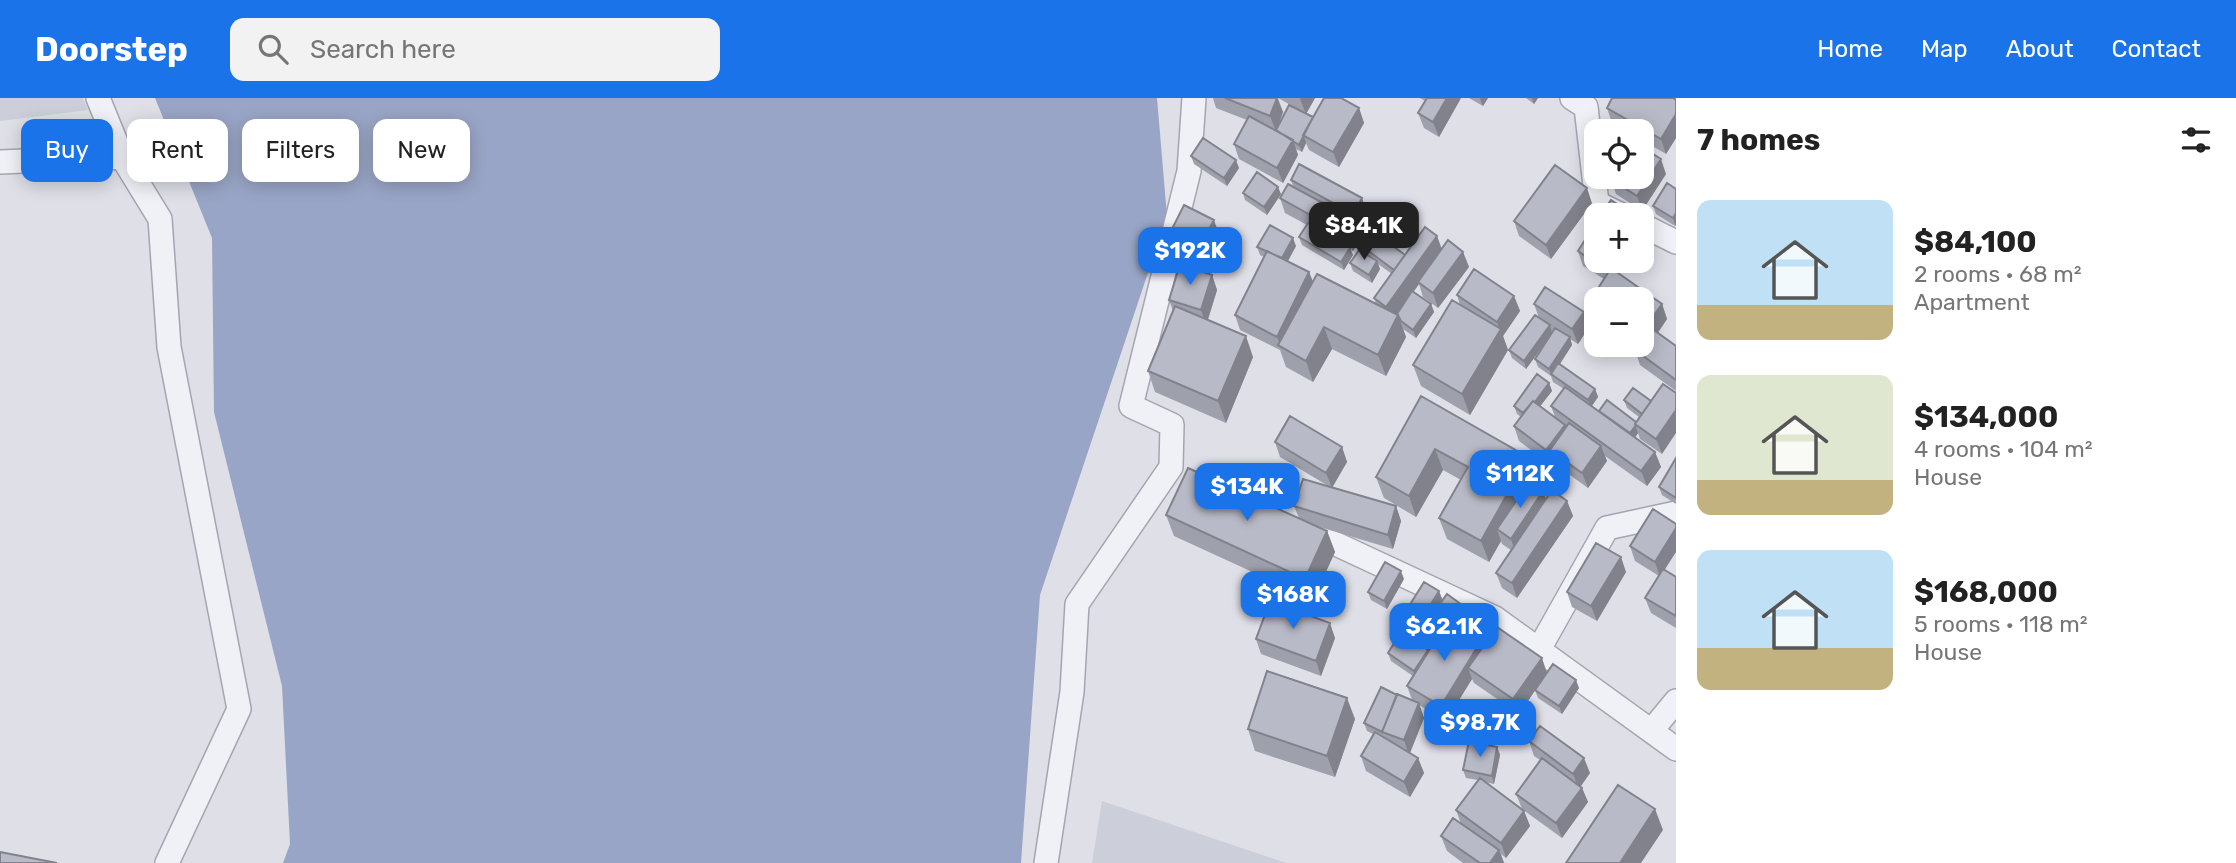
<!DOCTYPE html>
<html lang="en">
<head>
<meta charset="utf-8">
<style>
	body { margin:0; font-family:Rubik,sans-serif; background:#f2f2f2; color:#222; height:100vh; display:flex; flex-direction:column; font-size:26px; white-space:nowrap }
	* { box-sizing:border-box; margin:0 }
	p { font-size:23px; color:#767676 }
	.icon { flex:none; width:38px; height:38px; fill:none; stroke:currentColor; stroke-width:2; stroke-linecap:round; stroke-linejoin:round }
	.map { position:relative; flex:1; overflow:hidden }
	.sheet { display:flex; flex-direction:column; background:#fff; width:560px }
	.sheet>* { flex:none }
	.top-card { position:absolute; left:21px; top:21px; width:665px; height:63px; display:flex; gap:14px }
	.buttons { position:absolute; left:1584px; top:21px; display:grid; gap:14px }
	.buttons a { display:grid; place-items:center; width:70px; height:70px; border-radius:14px; background:#fff; box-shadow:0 4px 18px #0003; font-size:35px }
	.price { position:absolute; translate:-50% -60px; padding:0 16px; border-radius:14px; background:#1a73e8; color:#fff; font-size:23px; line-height:46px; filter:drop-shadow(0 2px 4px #0008) }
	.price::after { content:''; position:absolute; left:50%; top:42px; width:21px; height:16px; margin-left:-10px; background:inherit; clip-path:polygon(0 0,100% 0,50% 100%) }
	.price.current { background:#222; color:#fff }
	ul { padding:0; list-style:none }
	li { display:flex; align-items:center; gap:21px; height:175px; padding:0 21px }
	li span { display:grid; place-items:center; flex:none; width:196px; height:140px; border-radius:14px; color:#555 }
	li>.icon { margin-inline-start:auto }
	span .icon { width:84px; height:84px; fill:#fffc; stroke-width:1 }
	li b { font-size:30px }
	h2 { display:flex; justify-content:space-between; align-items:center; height:84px; padding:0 21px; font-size:30px }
	.tag { padding:0 24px; border-radius:14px; background:#fff; box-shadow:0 4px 18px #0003; font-size:24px; line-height:63px }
	.tag.current { background:#1a73e8; color:#fff }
	header { display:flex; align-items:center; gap:42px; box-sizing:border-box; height:98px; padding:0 35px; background:#1a73e8; color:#fff }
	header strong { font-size:33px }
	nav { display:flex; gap:38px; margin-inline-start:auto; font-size:24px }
	.search { width:490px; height:63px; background:#f2f2f2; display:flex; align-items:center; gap:18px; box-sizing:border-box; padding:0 24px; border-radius:14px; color:#767676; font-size:26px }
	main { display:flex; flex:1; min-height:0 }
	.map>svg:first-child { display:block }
</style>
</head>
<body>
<header>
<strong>Doorstep</strong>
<div class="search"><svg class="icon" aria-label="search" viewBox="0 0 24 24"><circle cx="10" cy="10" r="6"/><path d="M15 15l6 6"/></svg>Search here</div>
<nav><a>Home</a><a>Map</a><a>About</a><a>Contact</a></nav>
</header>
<main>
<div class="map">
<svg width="1676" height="765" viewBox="0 0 1676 765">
	<rect width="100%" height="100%" fill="#dedfe7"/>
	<!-- built -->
	<path fill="#ccced9" d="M0,0H83L88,12L0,23Z
		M1102,703L1286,765H1092Z"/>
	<!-- water -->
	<path fill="#99a5c6" d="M155,0H1157L1167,118L1040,497L1021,765H283L290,746L282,588L214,314L212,140Z"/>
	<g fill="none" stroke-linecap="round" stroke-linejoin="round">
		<!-- street casing -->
		<g stroke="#a4a5b1" stroke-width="26">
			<path id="street" d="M98,0L122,59L160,121L169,249L239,611L167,765
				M1572,0L1586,9L1597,105L1622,117
				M0,64L122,59
				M1642,127L1676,144
				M1304,431L1495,520L1676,651
				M1538,553L1607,430L1676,415
				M1652,632L1676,603
				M1046,765L1072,594L1077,506L1171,369L1172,327L1131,308L1189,73L1194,0"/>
		</g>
		<!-- street -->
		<use href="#street" stroke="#f0f1f6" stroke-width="23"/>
	</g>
	<!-- wall -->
	<path fill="#9ea0ab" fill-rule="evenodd" d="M1213,0H1315L1306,16L1313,19L1359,10L1364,25L1339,69L1309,52L1306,45L1302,54L1296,51L1298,57L1283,85L1239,61L1234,46L1247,22L1216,10ZM1278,0L1296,10L1278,28L1283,14Z
		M1420,0H1461L1439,39L1424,30L1418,15L1425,3Z
		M1469,0H1488L1483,8Z
		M1526,0H1538L1534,6Z
		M1612,0H1676V40L1666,56L1642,42V33H1627L1612,25L1607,10Z
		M1191,58L1239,70L1227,88L1194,66Z
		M1666,76L1642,113L1616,96L1611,81Z
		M1291,82L1362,100L1367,115L1359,131L1361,138L1353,153L1350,151L1353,157L1344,172L1302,147L1299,139L1307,127L1285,115L1280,100L1293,88Z
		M1667,85L1675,128L1656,116L1653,108Z
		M1243,95L1281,96L1267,117L1245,102Z
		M1592,105L1551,161L1519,138L1514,123Z
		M1219,136L1200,173L1212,177L1217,192L1208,222L1253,259L1226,325L1155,294L1148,273L1173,213L1169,202L1185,168L1170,160L1165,145Z
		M1437,138L1442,151L1463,154L1469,169L1438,210L1423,199L1419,186L1413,194L1431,206L1434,214L1416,240L1403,231L1406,239L1386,278L1332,251L1313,284L1286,269L1280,252L1240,232L1235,217L1264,159L1260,157L1257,149L1296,148L1288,163L1309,174L1313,184L1376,206L1374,200L1392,176L1378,166L1380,171L1372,185L1353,173L1350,165L1361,153L1359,146L1405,157Z
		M1578,153L1596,163H1628L1619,176L1662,206L1667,221L1658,234L1676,248V293L1640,267L1635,252L1646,237L1642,234V201H1600L1597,192L1604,181L1583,168Z
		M1457,197L1514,198L1520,213L1503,238L1508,252L1470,317L1421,288L1413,267L1460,207Z
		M1534,206L1584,214L1589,229L1578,246L1570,241L1572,247L1560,266L1595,291L1598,299L1592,308L1600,314L1636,324L1639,319L1627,310L1624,302L1651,303L1662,356L1640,341L1638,335L1635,339L1655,354L1661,369L1647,388L1605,358L1607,363L1588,390L1556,367L1554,363L1551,367L1519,343L1514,328L1521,319L1517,316L1514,308L1549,285L1552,293L1540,308L1555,319L1551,308L1564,291L1553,284L1551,278L1538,269L1535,261L1549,240L1526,271L1512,260L1509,252L1539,220Z
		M1421,298L1536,380L1533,386L1546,401L1567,403L1573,418L1517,500L1502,490L1496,475L1511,452L1502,446L1501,443L1489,464L1447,441L1439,420L1461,382L1443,372L1416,419L1384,400L1376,379Z
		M1275,344L1342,349L1347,364L1332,389L1396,408L1401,423L1393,451L1316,428L1327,433L1335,454L1313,502L1174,438L1166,417L1299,420L1294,408L1330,389L1280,359Z
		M1676,360V406L1662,397L1659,389Z
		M1676,426L1665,472L1676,479V530L1651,515L1645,500L1659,478L1635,463L1630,448Z
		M1626,474L1597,523L1572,509L1567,494Z
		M1404,481L1387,511L1371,502L1368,494Z
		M1439,493L1442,501L1432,517L1462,507L1465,515L1456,527L1481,543L1483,549L1547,574L1579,590L1562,616L1538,600L1535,592L1519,616L1474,585L1472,581L1446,623L1419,607L1424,620L1410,655L1418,660L1424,675L1410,699L1366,673L1361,658L1373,636L1367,633L1364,625L1397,597L1412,602L1407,588L1413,578L1391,563L1388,555L1429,553L1440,535L1432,529L1429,521L1424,530L1409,521L1406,513Z
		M1335,540L1321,578L1261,556L1256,541Z
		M1355,621L1335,679L1255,653L1248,631Z
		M1529,643L1590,675L1580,688L1582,690L1588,704L1562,740L1522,711L1516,696L1540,662L1534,658Z
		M1497,649L1500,657L1494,686L1485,684L1524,713L1530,728L1506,760L1501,756L1504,765H1463L1447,753L1441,738L1461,726L1456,712L1478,682L1466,680L1463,672Z"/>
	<!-- shaded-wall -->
	<path fill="#81828b" d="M1277,0L1283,14L1276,33L1270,18Z
		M1301,0H1315L1306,16L1300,1Z
		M1447,0H1461L1439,39L1433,24Z
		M1481,0H1488L1483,8L1480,1Z
		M1532,0H1538L1534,6Z
		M1359,10L1364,25L1339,69L1333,54Z
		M1676,16V40L1666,56L1661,41Z
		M1304,38L1306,45L1302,54L1299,47Z
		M1293,42L1298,57L1283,85L1277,70Z
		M1661,61L1666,76L1642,113L1637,98Z
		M1236,62L1239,70L1227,88L1224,80Z
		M1278,89L1281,96L1267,117L1264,109Z
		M1587,90L1592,105L1551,161L1546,147Z
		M1362,100L1367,115L1359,131L1361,138L1353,153L1348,138L1356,123L1353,116Z
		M1676,115V127L1675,128L1673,120Z
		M1214,122L1219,136L1199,175L1193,160Z
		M1642,125L1646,136L1642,142Z
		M1437,138L1442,153L1418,184L1419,186L1392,224L1386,209Z
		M1293,140L1296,148L1284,170L1281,162Z
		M1350,150L1353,157L1344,172L1341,164Z
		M1463,154L1469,169L1438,210L1433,195Z
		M1377,163L1380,171L1372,185L1369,177Z
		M1612,163H1628L1612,187L1606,172Z
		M1309,174L1315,189L1281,248L1277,239Z
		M1212,177L1217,192L1206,227L1201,212Z
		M1514,198L1520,213L1503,238L1508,252L1470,317L1462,296L1500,232L1497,224Z
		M1431,206L1434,214L1416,240L1413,232Z
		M1662,206L1667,221L1653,242L1647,227Z
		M1584,214L1589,229L1578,246L1572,231Z
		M1398,217L1406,239L1386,278L1378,257Z
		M1550,227L1552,235L1526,271L1524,263Z
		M1324,229L1332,251L1313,284L1306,263Z
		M1246,238L1253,259L1226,325L1218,303Z
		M1570,239L1572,247L1552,278L1549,271Z
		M1549,285L1552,293L1528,324L1526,317Z
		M1595,291L1598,299L1591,309L1588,302Z
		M1676,312V335L1662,356L1656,341Z
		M1565,327L1571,341L1550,352L1554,363L1551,367L1546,352Z
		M1635,327L1638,335L1633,343L1630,335Z
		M1601,348L1607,363L1588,390L1582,375Z
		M1342,349L1347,364L1332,390L1326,375Z
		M1435,351L1443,372L1416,419L1409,398Z
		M1655,354L1661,369L1647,388L1641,373Z
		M1528,359L1536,380L1504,436L1497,431L1501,443L1489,464L1481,443Z
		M1543,393L1549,408L1516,456L1511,441Z
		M1567,403L1573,418L1517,500L1512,485Z
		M1396,408L1401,423L1393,451L1388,437Z
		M1676,430V454L1660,479L1655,464Z
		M1327,433L1335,454L1313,502L1305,481Z
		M1621,459L1626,474L1597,523L1591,508Z
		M1401,473L1404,481L1387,511L1384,503Z
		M1439,493L1442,501L1424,530L1421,522Z
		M1462,507L1465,515L1447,539L1444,532Z
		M1330,525L1335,540L1321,578L1316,563Z
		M1481,543L1487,558L1468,570L1472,581L1446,623L1441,608Z
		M1542,560L1547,575L1519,616L1513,601Z
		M1576,582L1579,590L1562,616L1559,608Z
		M1347,600L1355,621L1335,679L1327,658Z
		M1419,605L1424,620L1409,657L1404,642Z
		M1497,649L1500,657L1494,686L1492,678Z
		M1418,660L1424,675L1410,699L1404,684Z
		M1584,660L1590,675L1579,691L1573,676Z
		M1582,690L1588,704L1562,740L1556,725Z
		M1655,711L1663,732L1641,765H1620Z
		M1524,713L1530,728L1506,760L1501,745Z
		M1499,752L1504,765H1490Z"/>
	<!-- building -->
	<path fill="#b8bac7" stroke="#81828b" stroke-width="2" d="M1225,0H1277L1270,18Z
		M1324,0H1341L1359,10L1333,54L1303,37Z
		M1427,0H1447L1433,24L1418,15Z
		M1612,0H1673L1676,2V16L1661,41L1607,10Z
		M1289,7L1313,19L1299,47L1276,32Z
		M1249,18L1293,42L1277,70L1234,46Z
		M1203,40L1236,62L1224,80L1191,58Z
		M1642,49L1661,61L1637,98L1611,81L1612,79H1642Z
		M1299,66L1362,100L1353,116L1291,82Z
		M1555,67L1587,90L1546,147L1514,123Z
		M1257,74L1278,89L1264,109L1243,95Z
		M1667,85L1676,91V115L1673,120L1653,108Z
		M1288,86L1356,123L1348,138L1280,100Z
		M1611,102L1634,117H1601Z
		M1184,107L1214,122L1193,160L1165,145Z
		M1308,125L1350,150L1341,164L1299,139Z
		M1596,125V163H1612L1606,172L1578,153Z
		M1270,127L1293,140L1282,160L1257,149Z
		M1425,129L1437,138L1386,209L1374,200Z
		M1370,131L1405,157L1394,172L1359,146Z
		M1448,142L1463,154L1433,195L1418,184Z
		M1359,152L1377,163L1369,177L1350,165Z
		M1267,153L1309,174L1277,239L1235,217Z
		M1180,166L1212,177L1201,212L1169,202Z
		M1611,170L1662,206L1647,227L1642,223V201H1610L1597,192Z
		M1474,171L1514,198L1497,224L1457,197Z
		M1317,176L1398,217L1378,257L1324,229L1306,263L1278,247Z
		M1545,189L1584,214L1572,231L1534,206Z
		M1412,193L1431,206L1413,232L1401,223L1398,217L1397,216Z
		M1452,202L1501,231L1462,296L1413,267Z
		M1175,208L1246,238L1218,303L1148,273Z
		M1535,217L1550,227L1524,263L1509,252Z
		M1555,230L1570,239L1549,271L1535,261Z
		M1651,230L1676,248V282L1635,252L1639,247H1642V243Z
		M1558,265L1595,291L1588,302L1551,276Z
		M1537,276L1549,285L1535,304L1533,303L1523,315L1514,308Z
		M1663,286L1676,295V312L1656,341L1635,326Z
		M1565,289L1655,354L1641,373L1551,308Z
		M1633,290L1651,303L1642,316L1624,302Z
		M1421,298L1528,359L1481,443L1439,420L1468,369L1435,351L1409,398L1376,379Z
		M1607,302L1636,324L1635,326L1636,327L1630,335L1599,313Z
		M1533,303L1565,327L1546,352L1514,328Z
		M1290,318L1342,349L1326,375L1275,344Z
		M1569,325L1601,348L1582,375L1550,352Z
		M1676,360V400L1659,389Z
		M1188,370L1327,433L1305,481L1166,417Z
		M1303,381L1396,408L1388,437L1294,408Z
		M1529,384L1543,393L1511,441L1497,431Z
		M1552,392L1567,403L1512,485L1496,475Z
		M1653,411L1676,426V430L1655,464L1630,448Z
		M1596,445L1621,459L1591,508L1567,494Z
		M1385,464L1401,473L1384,503L1368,494Z
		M1663,471L1676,479V518L1645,500Z
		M1424,484L1439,493L1421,522L1406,513Z
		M1447,496L1462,507L1450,523L1448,522L1442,531L1429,521Z
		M1270,503L1330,525L1316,563L1256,541Z
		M1448,522L1481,543L1441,608L1407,588Z
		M1497,529L1542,560L1513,601L1468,570Z
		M1401,534L1428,552L1414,573L1388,555Z
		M1553,566L1576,582L1559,608L1535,592Z
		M1267,573L1347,600L1327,658L1248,631Z
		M1381,589L1397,597L1382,634L1364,625Z
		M1397,596L1419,605L1404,642L1382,634Z
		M1540,628L1584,660L1573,676L1529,643Z
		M1375,634L1418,660L1404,684L1361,658Z
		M1469,643L1497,649L1492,678L1463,672Z
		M1542,660L1582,690L1556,725L1516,696Z
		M1480,680L1524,713L1501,745L1456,712Z
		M1618,687L1655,711L1620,765H1566Z
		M1453,720L1499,752L1490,765H1480L1441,738Z
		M0,754L57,765H0Z"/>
</svg>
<div class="buttons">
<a><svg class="icon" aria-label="locate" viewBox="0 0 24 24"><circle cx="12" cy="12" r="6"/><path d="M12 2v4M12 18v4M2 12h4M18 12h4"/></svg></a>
<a>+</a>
<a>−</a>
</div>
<b class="price current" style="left:1364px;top:164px">$84.1K</b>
<b class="price" style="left:1190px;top:189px">$192K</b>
<b class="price" style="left:1520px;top:412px">$112K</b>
<b class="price" style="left:1247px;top:425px">$134K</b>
<b class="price" style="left:1293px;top:533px">$168K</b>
<b class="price" style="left:1444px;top:565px">$62.1K</b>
<b class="price" style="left:1480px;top:661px">$98.7K</b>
<div class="top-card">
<a class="tag current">Buy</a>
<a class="tag">Rent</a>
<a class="tag">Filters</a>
<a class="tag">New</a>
</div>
</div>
<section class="sheet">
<h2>7 homes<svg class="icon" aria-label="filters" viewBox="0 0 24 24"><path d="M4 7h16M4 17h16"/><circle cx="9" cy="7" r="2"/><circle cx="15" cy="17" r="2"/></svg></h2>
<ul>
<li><span style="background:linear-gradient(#bfe0f5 75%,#c2b280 0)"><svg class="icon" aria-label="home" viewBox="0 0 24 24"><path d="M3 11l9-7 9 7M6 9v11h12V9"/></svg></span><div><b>$84,100</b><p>2 rooms · 68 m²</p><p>Apartment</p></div></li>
<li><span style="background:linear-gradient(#dfe7d0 75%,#c2b280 0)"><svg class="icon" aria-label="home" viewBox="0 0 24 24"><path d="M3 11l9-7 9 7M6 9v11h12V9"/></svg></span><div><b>$134,000</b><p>4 rooms · 104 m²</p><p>House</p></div></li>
<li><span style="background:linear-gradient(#bfe0f5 70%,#c2b280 0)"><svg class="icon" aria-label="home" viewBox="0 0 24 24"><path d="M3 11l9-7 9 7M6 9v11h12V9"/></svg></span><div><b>$168,000</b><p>5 rooms · 118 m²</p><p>House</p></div></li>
</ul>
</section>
</main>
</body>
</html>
